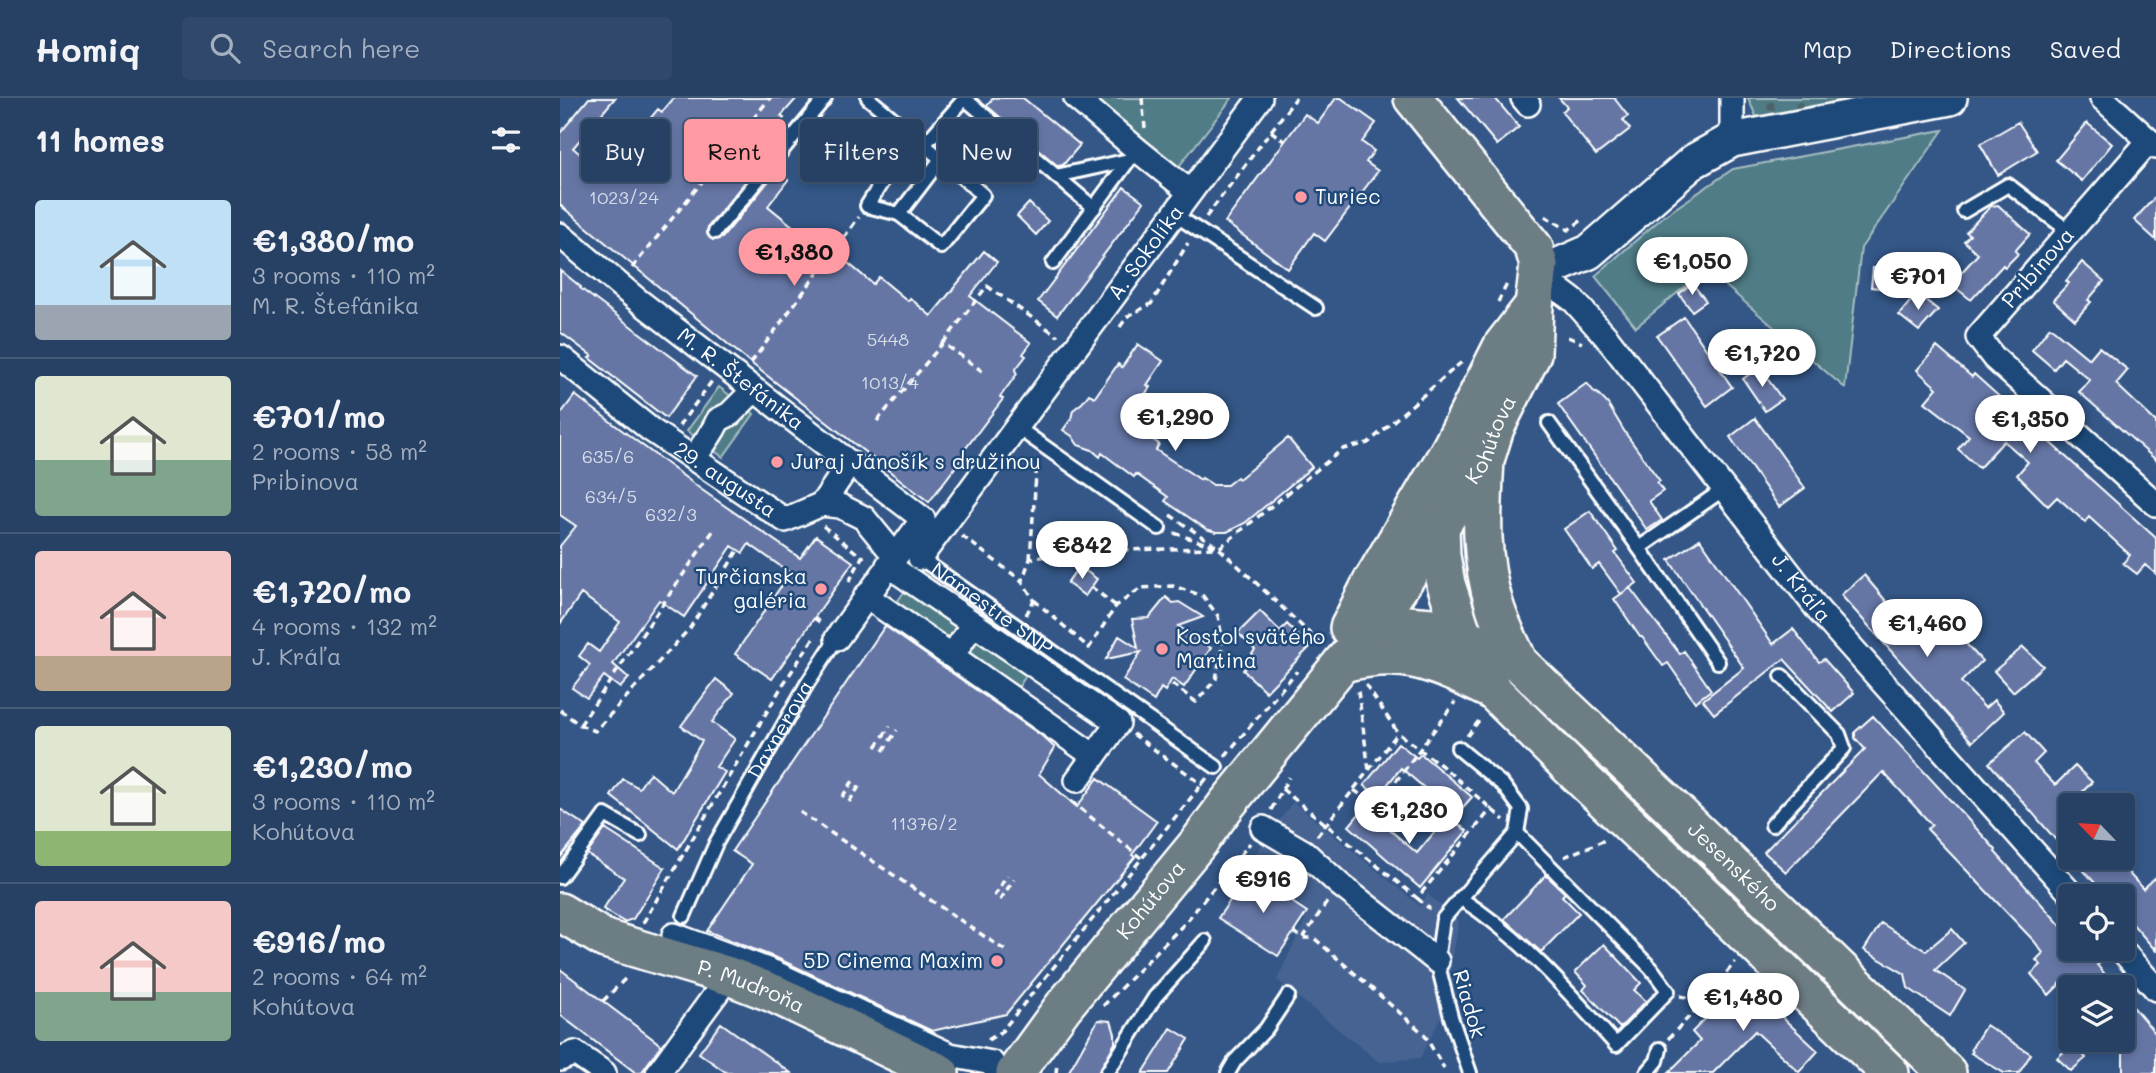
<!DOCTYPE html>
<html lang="en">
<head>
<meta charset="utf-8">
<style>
	body { margin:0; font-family:Mali,sans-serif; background:#2f486b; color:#f1f3f6; height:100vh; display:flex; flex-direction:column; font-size:26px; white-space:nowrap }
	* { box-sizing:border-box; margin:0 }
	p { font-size:23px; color:#a4afbf }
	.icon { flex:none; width:38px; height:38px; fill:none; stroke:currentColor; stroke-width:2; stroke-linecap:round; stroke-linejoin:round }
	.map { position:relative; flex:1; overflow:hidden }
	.side { display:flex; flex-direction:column; background:#274165; width:560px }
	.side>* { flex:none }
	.hud { position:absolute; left:21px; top:21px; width:665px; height:63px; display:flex; gap:14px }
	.needle { width:46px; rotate:295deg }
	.controls { position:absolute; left:1498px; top:695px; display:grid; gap:14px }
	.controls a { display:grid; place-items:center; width:77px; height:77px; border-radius:7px; background:#274165; box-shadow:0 4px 10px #0003,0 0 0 2px #435a79; font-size:35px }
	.price { position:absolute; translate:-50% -60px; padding:0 16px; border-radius:24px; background:#fff; color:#222; font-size:23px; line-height:46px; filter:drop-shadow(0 2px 4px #0008) }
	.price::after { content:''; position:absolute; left:50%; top:42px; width:21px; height:16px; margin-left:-10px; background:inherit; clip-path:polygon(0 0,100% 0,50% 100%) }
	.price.on { background:#ff9aa2; color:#111 }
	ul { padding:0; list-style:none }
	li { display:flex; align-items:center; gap:21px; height:175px; padding:0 35px }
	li+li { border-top:2px solid #435a79 }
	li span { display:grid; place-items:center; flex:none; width:196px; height:140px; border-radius:7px; color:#555 }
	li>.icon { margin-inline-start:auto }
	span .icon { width:84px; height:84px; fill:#fffc; stroke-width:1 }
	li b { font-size:30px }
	h2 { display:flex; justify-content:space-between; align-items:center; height:84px; padding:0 35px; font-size:30px }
	.tag { padding:0 24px; border-radius:7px; background:#274165; box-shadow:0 4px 10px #0003,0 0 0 2px #435a79; font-size:24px; line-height:63px }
	.tag.on { background:#ff9aa2; color:#111 }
	header { display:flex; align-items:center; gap:42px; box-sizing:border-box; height:98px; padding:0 35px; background:#274165; border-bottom:2px solid #435a79 }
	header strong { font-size:33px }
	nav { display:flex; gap:38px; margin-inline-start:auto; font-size:24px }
	.search { width:490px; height:63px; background:#2f486b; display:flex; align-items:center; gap:18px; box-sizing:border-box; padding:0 24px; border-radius:7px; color:#a4afbf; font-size:26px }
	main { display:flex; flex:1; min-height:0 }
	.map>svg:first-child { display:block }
</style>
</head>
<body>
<header>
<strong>Homiq</strong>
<div class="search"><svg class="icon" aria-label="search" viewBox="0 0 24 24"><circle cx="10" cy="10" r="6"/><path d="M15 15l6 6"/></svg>Search here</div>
<nav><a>Map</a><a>Directions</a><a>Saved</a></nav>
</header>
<main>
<section class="side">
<h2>11 homes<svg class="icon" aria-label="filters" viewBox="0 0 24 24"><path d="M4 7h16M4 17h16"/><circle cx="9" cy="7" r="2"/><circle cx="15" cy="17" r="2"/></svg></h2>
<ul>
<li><span style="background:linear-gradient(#bfe0f5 75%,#9aa5b1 0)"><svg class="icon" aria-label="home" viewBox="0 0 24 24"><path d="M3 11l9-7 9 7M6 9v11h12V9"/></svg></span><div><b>€1,380/mo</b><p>3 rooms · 110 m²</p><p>M. R. Štefánika</p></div></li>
<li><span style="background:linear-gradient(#dfe7d0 60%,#7fa58c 0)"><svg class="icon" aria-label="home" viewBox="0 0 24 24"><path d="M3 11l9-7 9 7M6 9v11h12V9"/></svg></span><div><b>€701/mo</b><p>2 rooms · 58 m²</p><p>Pribinova</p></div></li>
<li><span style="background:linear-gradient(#f6c9c9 75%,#b9a48a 0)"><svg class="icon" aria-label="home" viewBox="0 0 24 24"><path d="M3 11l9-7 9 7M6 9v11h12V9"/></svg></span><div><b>€1,720/mo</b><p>4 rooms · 132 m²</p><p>J. Kráľa</p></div></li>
<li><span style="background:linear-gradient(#dfe7d0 75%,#8fb573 0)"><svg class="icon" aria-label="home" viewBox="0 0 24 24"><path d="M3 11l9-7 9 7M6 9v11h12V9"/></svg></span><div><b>€1,230/mo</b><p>3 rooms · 110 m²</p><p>Kohútova</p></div></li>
<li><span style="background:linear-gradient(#f6c9c9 65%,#7fa58c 0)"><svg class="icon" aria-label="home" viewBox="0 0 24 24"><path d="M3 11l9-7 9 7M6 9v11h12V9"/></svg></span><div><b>€916/mo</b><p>2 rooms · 64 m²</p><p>Kohútova</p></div></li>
</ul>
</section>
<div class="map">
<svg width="1596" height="975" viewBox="0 0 1596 975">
	<defs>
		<pattern id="cemetery-stones" width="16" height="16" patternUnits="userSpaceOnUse" patternTransform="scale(1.75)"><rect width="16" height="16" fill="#4f7c86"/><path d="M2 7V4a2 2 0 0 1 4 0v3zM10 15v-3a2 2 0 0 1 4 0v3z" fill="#4e6469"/></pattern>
	</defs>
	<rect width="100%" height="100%" fill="#345787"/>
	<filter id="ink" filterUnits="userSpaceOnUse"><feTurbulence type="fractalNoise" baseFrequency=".0143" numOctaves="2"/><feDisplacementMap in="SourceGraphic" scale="14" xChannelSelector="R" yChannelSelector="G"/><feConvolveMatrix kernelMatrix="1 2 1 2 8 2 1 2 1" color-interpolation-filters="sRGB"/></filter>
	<g filter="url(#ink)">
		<!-- built -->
		<path fill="#476392" d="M733,704L861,809L867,796L899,823L882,917L860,960L819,964L717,882L749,814L690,763Z"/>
		<!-- cemetery -->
		<path fill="url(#cemetery-stones)" stroke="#a7bec2" stroke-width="2" d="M1188,0H1330L1199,25Z"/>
		<!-- park -->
		<path fill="#4f7c86" stroke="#a7bec2" stroke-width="2" d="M523,0H672L613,76Z
			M1383,32L1301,150L1285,290L1146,171L1076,229L1035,178L1104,118L1173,71Z
			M159,289L194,316L163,359L127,333Z
			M346,491L401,527L387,546L333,510Z
			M418,539L469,573L456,593L404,558Z"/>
		<!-- building -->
		<path fill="#6576a5" stroke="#fff" stroke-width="2" d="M29,0H55L13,50L44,76L98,11L102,14L114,0H237L221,18L224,20L195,55L203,62L148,129L147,136L153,142L162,140L217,73L228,82L208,108L278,165L282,160L313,186L319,179L348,203L350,200L371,218L424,153L437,164L410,198L471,245L463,256L466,258L455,272L457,276L440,299L443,301L400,358L402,360L369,404L192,266L0,107V35Z
			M433,0H463L520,47L503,67L498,68L427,8Z
			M776,0H781L816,25L802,44L814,53L806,64L818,73L765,143L754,135L728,171L665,124L745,16L758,25Z
			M898,0H935L959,29L937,47Z
			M999,0H1054L1068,18L1063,22L1070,31L1036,57L1002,14L1007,9Z
			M1458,24L1477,53L1438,77L1420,46Z
			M1527,25L1552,46L1522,83L1496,62Z
			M564,89L584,104L497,218L478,203Z
			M1596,98V142L1574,122Z
			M469,105L488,123L476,137L457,118Z
			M1438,107L1470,136L1455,153L1458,156L1445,169L1443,167L1411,202L1391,186L1418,156L1404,143L1410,137L1406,134L1431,108Z
			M1522,164L1544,183L1528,202L1531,204L1515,222L1493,202L1509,185L1506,183Z
			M1313,170L1330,171L1329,191L1311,189Z
			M0,172L21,189L20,190L137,278L106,320L29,260L32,258L0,234Z
			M1132,185L1146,203L1132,213L1119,196Z
			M1357,195L1378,212L1359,233L1339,217Z
			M1124,219L1172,289L1147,308L1097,238Z
			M1490,229L1529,261L1539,249L1568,272L1556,286L1596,324V362L1519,294L1530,282L1503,260L1494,271L1472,252Z
			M578,246L603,263L587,287L590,289L571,317L576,321L572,327L599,346L596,352L641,382L642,380L653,387H667L677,379L679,381L728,340L752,369L685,425L667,434H656L646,431L605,403L608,399L576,376L574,379L542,355L540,359L532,352L518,347L512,338L503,332L511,321L513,312L522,305L529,296L535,299L558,266L562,269Z
			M1377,249L1412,279L1414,276L1596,440V476L1585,467L1577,476L1563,465L1570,457L1529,419L1525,424L1497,399L1488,408L1457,377L1468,364L1444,343L1419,370L1398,351L1409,338L1365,304L1377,290L1357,272Z
			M1199,269L1222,301L1205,313L1183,281Z
			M1027,285L1035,295L1036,294L1048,306L1066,336L1100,383L1097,385L1103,393L1089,403L1102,422L1087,432L998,306Z
			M15,297L142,392L240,460L256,438L293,464L212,581L175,556L230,475L189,446L183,455L172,448L124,519L99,502L53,566L69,580L60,590L44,578L27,600L12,590L30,567L19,558L28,546L39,554L60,524L21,496L0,526V448L16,428L0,417V317Z
			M1195,320L1245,390L1219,409L1170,339Z
			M1030,413L1058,453L1055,455L1077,485L1061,496L1039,466L1032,471L1004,431Z
			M1140,441L1213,546L1233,531L1259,564L1264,561L1294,595L1273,614L1224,561L1154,616L1143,602L1184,570L1109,462Z
			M519,468L537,481L525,498L507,485Z
			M1304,477L1331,509L1333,507L1367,545L1388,526L1422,563L1401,584L1425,610L1434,602L1444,614L1412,644L1281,497Z
			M1070,490L1120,556L1124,553L1151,592L1135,604L1108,565L1103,568L1082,539H1080L1054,501Z
			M606,499L613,505L619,504L643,519L618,528L651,550L624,589L612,581L605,593L601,590L594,603L563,582L581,554L546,561L559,538L578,550L572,521L589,520Z
			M700,513L720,533L727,526L750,549L706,594L683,572L695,559L692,556L695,552L678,535Z
			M325,528L482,638L495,650L479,676L517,709L538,680L597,723L572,757L575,759L446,916L372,933L219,861L147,833L192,766L172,753Z
			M1463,549L1483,568L1453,594L1434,573Z
			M156,581L174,595L152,624L175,641L156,669L165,674L118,751L51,698L63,681L79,690L90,675L112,694L142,643L121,628Z
			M1313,618L1436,752L1435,754L1510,838V850H1527L1540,865L1537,867L1556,889H1507L1502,884L1489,897L1471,876L1481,867L1476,862L1483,855L1474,843L1367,731L1372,727L1323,674L1226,774L1204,754L1305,651L1295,640V634Z
			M1465,634L1484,655L1474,665L1495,687L1515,668L1532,684L1510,707V758L1429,665Z
			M838,645L857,660L861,656L912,699L896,717L841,670L818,698L804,687Z
			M804,710L857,755L888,718L907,733L860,790L789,728Z
			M0,711L26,728L0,760Z
			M45,731L105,770L73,821L64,824L43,811L64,780L27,756Z
			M1512,760H1555L1583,791L1596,779V853L1563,815V798H1547Z
			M689,775L747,814L718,858L658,820Z
			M986,777L1005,795L1002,798L1019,815L981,854L944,821Z
			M1321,825L1366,853L1392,831L1404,845L1375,872L1405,892L1390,918L1348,890L1345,876L1304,852Z
			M1044,846L1081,885L1074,892L1086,903L1060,930L1023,892L1027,887L1015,874Z
			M0,871L101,947L81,975H76L0,917Z
			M1185,881L1210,905L1208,906L1258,953L1239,974L1195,933L1153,975H1108L1140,943L1132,934Z
			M1563,897L1596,936V975H1563Z
			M538,922L551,923L555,936V945L538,975H508Z
			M161,925L231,975H167L139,955Z
			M1426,927L1471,956L1459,975H1444L1411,955L1413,953L1411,951Z
			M611,930L629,941L608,975H583Z
			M1513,945L1526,960L1511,973L1497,960Z"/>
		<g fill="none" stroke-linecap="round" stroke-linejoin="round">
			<!-- lane casing -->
			<g stroke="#fff" stroke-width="18">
				<g id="lane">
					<path d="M308,0C347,32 385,64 423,97L381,149L339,116L381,61"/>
					<path d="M404,0L534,110"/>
					<path d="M364,47L405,0"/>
					<path d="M496,78L569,62"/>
					<path d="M325,79L307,108L339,116"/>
					<path d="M1404,113L1448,87L1510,134"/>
					<path d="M614,116L756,210"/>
					<path d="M155,134L265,0"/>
					<path d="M493,165L569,62L580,54"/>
					<path d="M989,325L1079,450"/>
					<path d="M458,330L599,430"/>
					<path id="s1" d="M360,460L656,669"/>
					<path d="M1158,564L1079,450L1164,391"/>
					<path d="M898,650L943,687L961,711L957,735L883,821L877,863L891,919L910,975"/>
					<path d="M1212,727L1284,650L1279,636L1222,578"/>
					<path d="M0,779L45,717L80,737"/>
					<path d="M900,800C961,839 1009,894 1056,947L1108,893L1091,870L957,735"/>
					<path id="s2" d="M124,818L156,745L247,586L277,540"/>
					<path d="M547,975L595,899L645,843"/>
					<path d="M668,975L675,963L706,931L728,898"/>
					<path d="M1087,975L1097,963L1100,951"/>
				</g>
			</g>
			<!-- street casing -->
			<g stroke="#fff" stroke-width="28">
				<g id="street">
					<path d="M516,0L580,54L630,94"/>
					<path d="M963,0L968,6"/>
					<path d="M1542,0L1596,49"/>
					<path d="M1172,42V0"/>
					<path d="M1589,43L1418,239L1434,260L1596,406"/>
					<path id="s3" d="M0,137L75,200L363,421L277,540"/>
					<path id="s4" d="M978,176L1014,203L1048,241L1259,513L1513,798"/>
					<path id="s5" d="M0,259L91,332L225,422L262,406L280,408L304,420L335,458"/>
					<path d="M134,361C141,348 153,336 158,322L170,316L194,292"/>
					<path d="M262,406L290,365"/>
					<path id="s6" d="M360,460L700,0"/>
					<path d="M328,467L558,625L517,682"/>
					<path d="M306,498L392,558L413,526"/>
					<path d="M392,558L534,658"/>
					<path d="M703,730L744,754L779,786L877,863"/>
					<path d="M114,837L213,874L390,957L432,965L437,975"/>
					<path d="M1560,850L1596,891"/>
					<path d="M0,961L15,955L44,975"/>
					<path d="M98,975L169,878"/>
				</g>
			</g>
			<!-- secondary casing -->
			<g stroke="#fff" stroke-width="38">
				<path id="secondary" d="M978,176L1029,154L1134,63L1172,42L1390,0"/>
			</g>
			<!-- primary casing -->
			<g stroke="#fff" stroke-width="42">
				<g id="primary">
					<path d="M890,352L882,404L880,428L881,458L886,486L903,538L933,593L1013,672L1330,975"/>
					<path d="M925,362C922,413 919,460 935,509C941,528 951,547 959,565"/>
					<path d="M789,530L812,484L890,352L943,247L974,207"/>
					<path id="s7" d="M798,536L834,526L872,529L903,538L959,565L1121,718L1387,975"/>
					<path d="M782,565C849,549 874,565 933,593"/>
					<path id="s8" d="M0,814L45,841L169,878L215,896L380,975"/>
					<path id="s9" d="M455,975L503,909L639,744L667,706L782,565L810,532L925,362L935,330L972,256L974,207L979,167L974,150L853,0"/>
				</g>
			</g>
			<!-- path -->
			<path stroke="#fff" stroke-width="3.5" stroke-dasharray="7 5" stroke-linecap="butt" d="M582,0L585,30
				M711,33L725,44
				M985,118L1008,132L1025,120
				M646,119L736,0
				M72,170L210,0
				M938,204L947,186
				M560,229L568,218L591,206L628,145
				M1008,239L1022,245
				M383,245L427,188L498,238
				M191,265L299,119
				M317,323L383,245L422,273
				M119,328L152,283
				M610,417L659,450L783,351L808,345L904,262
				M263,428L302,459
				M614,435L659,450L762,547
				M402,438L462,483
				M470,461L477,363
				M289,484L302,459L308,457
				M531,489L556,508
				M474,502L529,550L556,508L581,490L613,488L643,498L658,518L663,544L656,581L636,604L612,586
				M466,517L474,502L462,483L470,461L511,453L654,450
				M254,520L261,525
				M806,587L838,635L882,668L944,722
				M798,593L809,672
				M0,612L20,627L35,633L130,530L178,452
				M20,627L153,433
				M573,636L643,687
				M907,638L921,620
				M316,649L330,628
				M323,653L337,632
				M665,658L737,573
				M722,691L857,800L932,710
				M794,692L817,709L895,604
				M282,699L293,683
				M511,703L581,760
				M289,704L300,687
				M711,712L729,679
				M240,714L449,855
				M757,738L838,635
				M1004,759L1045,742
				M434,798L447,777
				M857,800L870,811
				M440,802L454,781
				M83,825L222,588L255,538
				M733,834L743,840H754L864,936L884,970
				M743,840L767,804
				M1120,898L1145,902L1175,864
				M43,903L65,881
				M543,908L625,825L690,745
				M1108,941L1145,902
				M428,942L441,934L647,680
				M496,975L497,966"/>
			<!-- lane -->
			<use href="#lane" stroke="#1f4a7a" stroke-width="12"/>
			<!-- street -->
			<use href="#street" stroke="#1f4a7a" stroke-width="23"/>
			<!-- secondary -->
			<use href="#secondary" stroke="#1f4a7a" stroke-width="33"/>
			<!-- primary -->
			<use href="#primary" stroke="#6d7d84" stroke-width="37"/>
		</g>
	</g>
	<!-- markers -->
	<g fill="#ff9aa2" stroke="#1f4a7a" stroke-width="2.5">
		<circle cx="741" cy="99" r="7"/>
		<circle cx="217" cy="364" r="7"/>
		<circle cx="261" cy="491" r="7"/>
		<circle cx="602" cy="551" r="7"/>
		<circle cx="437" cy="863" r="7"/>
	</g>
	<g text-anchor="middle" stroke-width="5" stroke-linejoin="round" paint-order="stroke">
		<!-- number labels -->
		<g font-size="18" fill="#d8dde8">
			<text x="64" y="106">1023/24</text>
			<text x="328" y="248">5448</text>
			<text x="330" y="291">1013/4</text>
			<text x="48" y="365">635/6</text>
			<text x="51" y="405">634/5</text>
			<text x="111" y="423">632/3</text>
			<text x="364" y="732">11376/2</text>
		</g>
		<!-- poi labels -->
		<g font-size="21" fill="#fff" stroke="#1f4a7a" text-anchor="start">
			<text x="755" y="106">Turiec</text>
			<text x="231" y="371">Juraj Jánošík s družinou</text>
			<text x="247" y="486" text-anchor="end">Turčianska<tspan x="247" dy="24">galéria</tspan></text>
			<text x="616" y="546">Kostol svätého<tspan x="616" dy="24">Martina</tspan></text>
			<text x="423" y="870" text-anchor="end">5D Cinema Maxim</text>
		</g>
		<!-- street labels -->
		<g font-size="21" fill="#fff" stroke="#1f4a7a">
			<text dy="7" stroke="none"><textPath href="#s6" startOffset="380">A. Sokolíka</textPath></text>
			<text transform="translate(1478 170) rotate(-49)" y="7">Pribinova</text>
			<text dy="7" stroke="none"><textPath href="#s3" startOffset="231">M. R. Štefánika</textPath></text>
			<text dy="7" stroke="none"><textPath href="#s9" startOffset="794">Kohútova</textPath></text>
			<text dy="7" stroke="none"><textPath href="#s5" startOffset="206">29. augusta</textPath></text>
			<text dy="7" stroke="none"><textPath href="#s4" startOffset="411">J. Kráľa</textPath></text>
			<text dy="7" stroke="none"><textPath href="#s1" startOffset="88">Námestie SNP</textPath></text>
			<text dy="7" stroke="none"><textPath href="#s2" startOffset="210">Daxnerova</textPath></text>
			<text dy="7" stroke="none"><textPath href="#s7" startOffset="466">Jesenského</textPath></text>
			<text dy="7" stroke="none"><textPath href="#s9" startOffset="220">Kohútova</textPath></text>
			<text dy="7" stroke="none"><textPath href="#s8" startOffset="206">P. Mudroňa</textPath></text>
			<text transform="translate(909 906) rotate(74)" y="7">Riadok</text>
		</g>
	</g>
</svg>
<div class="controls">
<a><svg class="needle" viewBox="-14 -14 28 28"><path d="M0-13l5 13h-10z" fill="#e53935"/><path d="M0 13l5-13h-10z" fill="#a4afbf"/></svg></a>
<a><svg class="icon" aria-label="locate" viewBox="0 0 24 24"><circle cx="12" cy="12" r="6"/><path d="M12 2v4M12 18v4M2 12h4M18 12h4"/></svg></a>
<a><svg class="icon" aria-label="layers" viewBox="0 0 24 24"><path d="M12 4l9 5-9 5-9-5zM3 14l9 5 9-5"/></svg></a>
</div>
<b class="price on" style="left:234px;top:190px">€1,380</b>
<b class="price" style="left:1132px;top:199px">€1,050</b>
<b class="price" style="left:1358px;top:214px">€701</b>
<b class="price" style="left:1202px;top:291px">€1,720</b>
<b class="price" style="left:615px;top:355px">€1,290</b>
<b class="price" style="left:1470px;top:357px">€1,350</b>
<b class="price" style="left:522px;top:483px">€842</b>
<b class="price" style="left:1367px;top:561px">€1,460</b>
<b class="price" style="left:849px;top:748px">€1,230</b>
<b class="price" style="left:703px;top:817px">€916</b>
<b class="price" style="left:1183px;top:935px">€1,480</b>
<div class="hud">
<a class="tag">Buy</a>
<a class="tag on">Rent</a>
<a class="tag">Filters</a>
<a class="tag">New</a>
</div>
</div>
</main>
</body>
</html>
